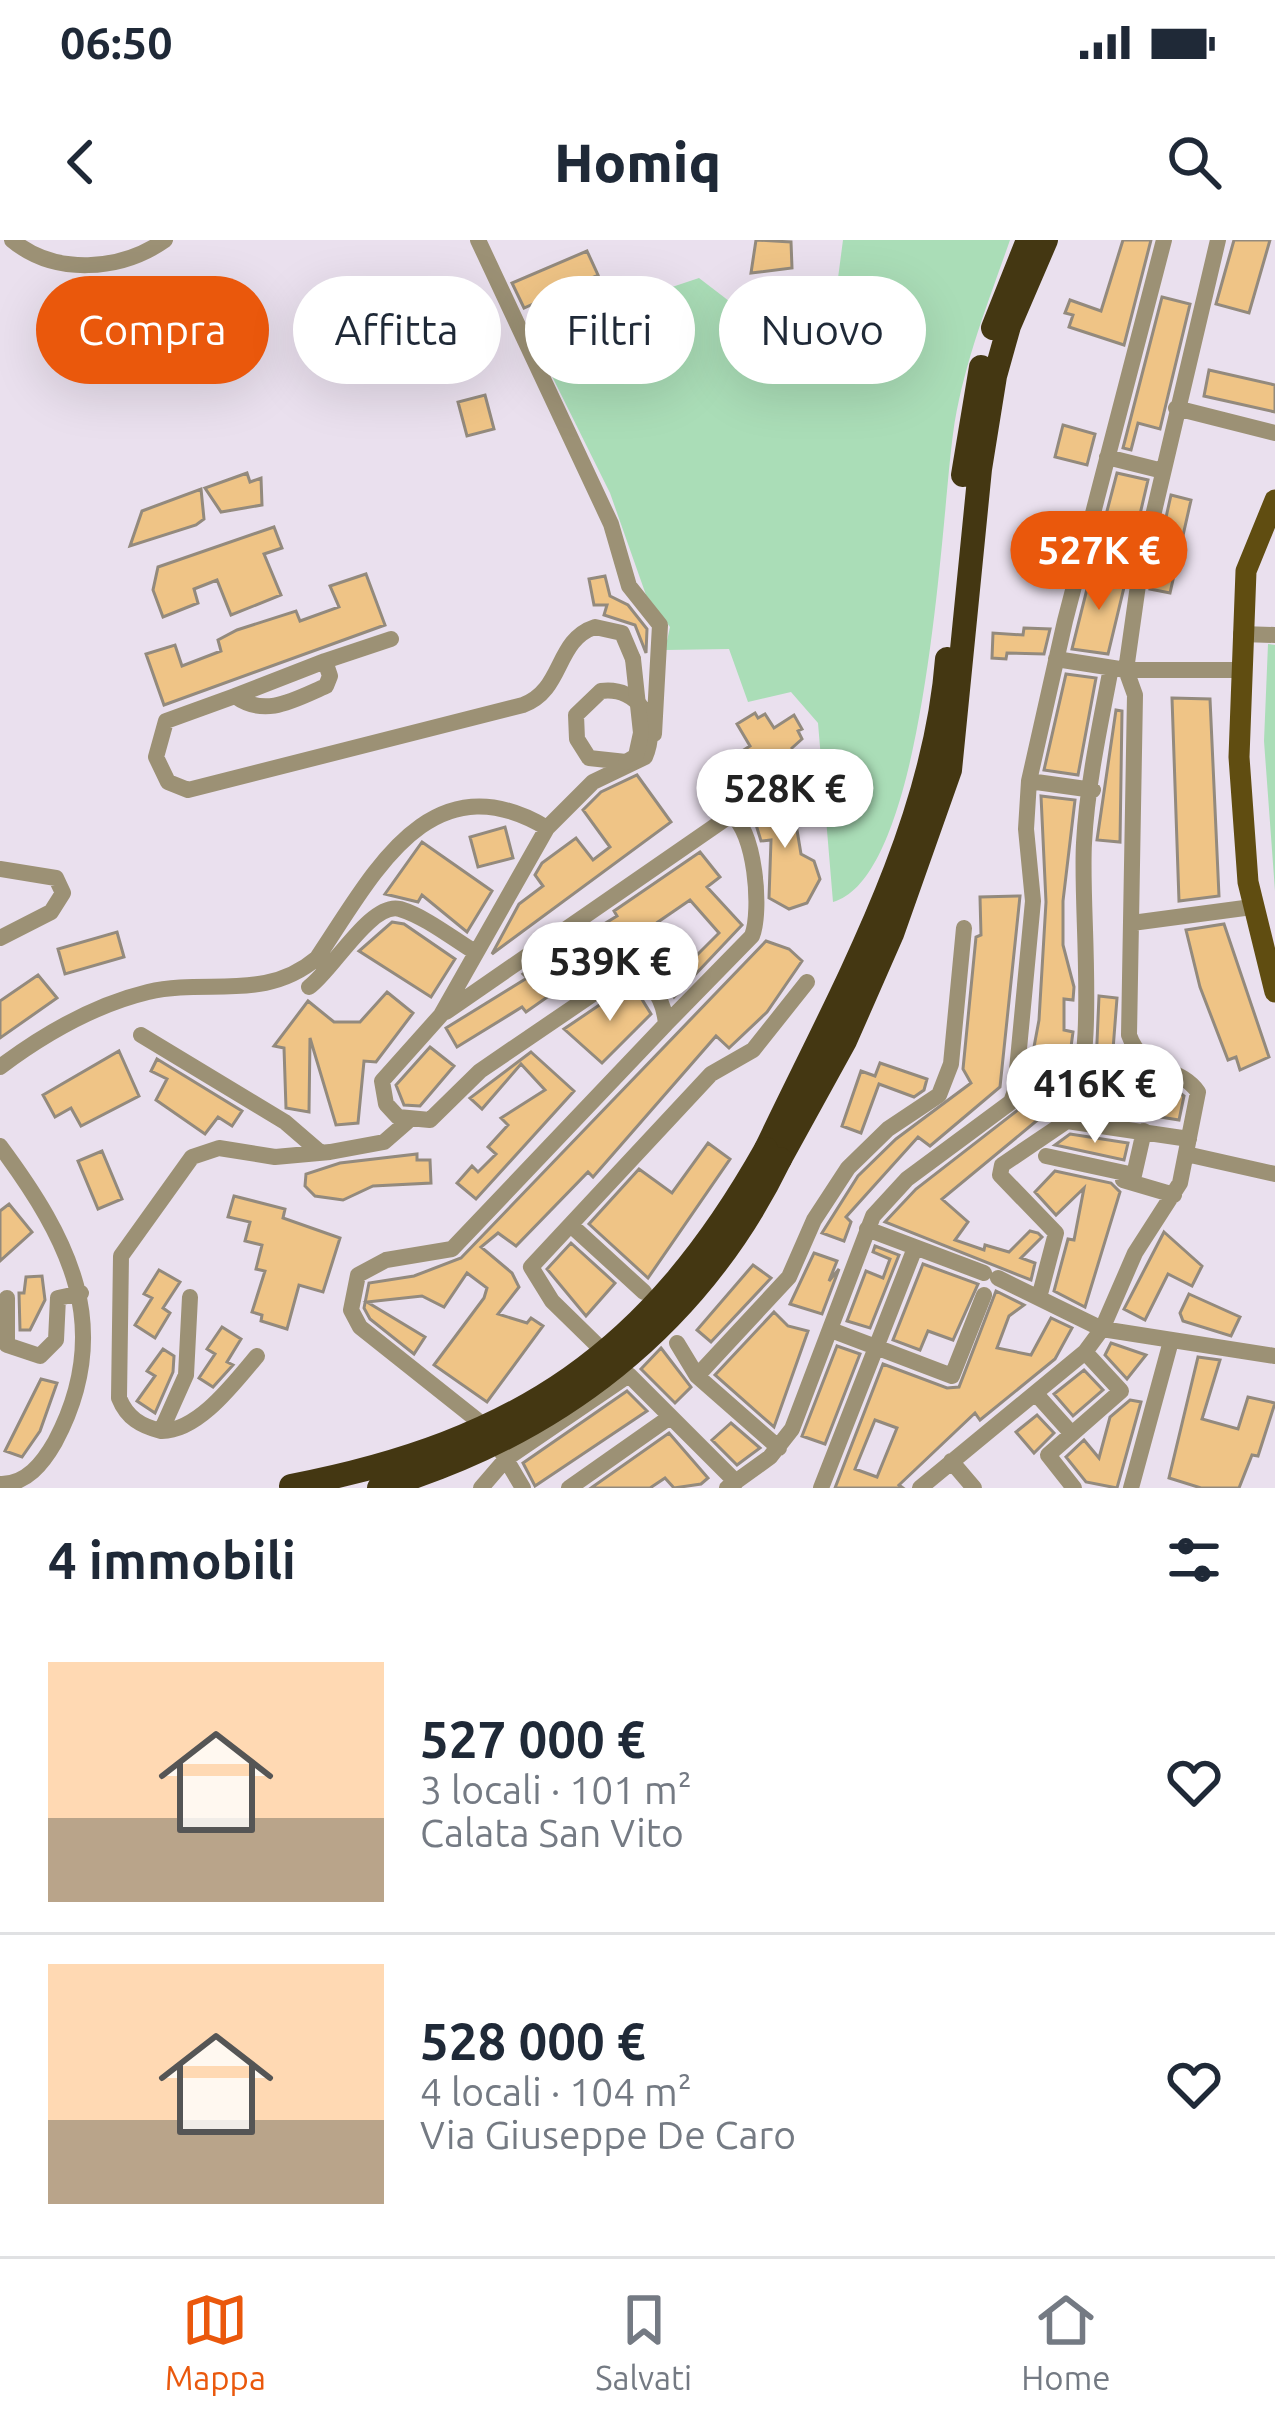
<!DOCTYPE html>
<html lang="it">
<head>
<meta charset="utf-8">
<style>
	body { margin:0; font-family:Ubuntu,sans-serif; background:#f6f6f7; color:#1f2937; height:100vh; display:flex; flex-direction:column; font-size:45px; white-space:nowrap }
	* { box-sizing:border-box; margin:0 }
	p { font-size:39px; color:#747a83 }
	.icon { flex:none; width:66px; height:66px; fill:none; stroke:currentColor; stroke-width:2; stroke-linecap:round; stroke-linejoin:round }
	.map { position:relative; height:1248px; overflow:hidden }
	.panel { display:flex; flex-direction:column; background:#fff; flex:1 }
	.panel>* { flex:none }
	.banner { position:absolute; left:36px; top:36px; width:1203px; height:108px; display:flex; gap:24px }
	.price { position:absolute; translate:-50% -102px; padding:0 27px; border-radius:42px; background:#fff; color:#222; font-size:39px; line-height:78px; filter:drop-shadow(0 3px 6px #0008) }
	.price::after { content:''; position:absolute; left:50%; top:72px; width:36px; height:27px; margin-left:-18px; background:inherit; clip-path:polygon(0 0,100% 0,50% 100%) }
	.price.current { background:#ea580c; color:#fff }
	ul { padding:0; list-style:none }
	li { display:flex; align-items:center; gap:36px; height:300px; padding:0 48px }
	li+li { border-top:3px solid #e0e1e3 }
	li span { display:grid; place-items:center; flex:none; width:336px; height:240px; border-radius:0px; color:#555 }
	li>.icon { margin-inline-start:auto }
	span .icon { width:144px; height:144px; fill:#fffc; stroke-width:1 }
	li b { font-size:51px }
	h2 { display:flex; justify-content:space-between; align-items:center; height:144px; padding:0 48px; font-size:51px }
	.chip { padding:0 42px; border-radius:54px; background:#fff; box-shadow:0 12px 48px #0002; font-size:42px; line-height:108px }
	.chip.current { background:#ea580c; color:#fff }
	.status { display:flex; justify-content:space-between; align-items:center; height:84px; padding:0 60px; background:#fff; direction:ltr }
	.status svg { height:33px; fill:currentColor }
	header { display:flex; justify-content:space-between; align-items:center; height:156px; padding:0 48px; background:#fff; font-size:54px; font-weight:800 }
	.tabs { display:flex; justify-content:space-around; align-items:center; height:168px; border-top:3px solid #e0e1e3; background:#fff; font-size:33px; color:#747a83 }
	.tabs a { display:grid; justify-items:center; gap:6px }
	.tabs .current { color:#ea580c }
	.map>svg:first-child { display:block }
</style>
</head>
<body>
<div class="status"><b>06:50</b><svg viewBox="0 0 49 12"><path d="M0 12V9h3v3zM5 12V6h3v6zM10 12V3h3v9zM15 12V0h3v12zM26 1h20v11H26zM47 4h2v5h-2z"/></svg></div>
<header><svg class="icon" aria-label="back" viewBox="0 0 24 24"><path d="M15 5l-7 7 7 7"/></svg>Homiq<svg class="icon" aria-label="search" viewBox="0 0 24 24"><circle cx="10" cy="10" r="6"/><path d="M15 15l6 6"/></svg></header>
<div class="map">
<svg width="1275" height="1248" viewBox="0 0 1275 1248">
	<rect width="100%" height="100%" fill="#eae0ee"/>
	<!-- green -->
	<path fill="#aaddb7" d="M843,0H1010C988,63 962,128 953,194C941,281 927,636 833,662L818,483L791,452L748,462L729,409L665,410L670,387L646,355L610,253L531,94L699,38L729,61H835Z
		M1268,404L1275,405V651L1264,501Z"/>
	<!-- building -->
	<path fill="#efc486" stroke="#938a7d" stroke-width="3" fill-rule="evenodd" d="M756,0L791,2L792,28L751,33Z
		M1123,0H1151L1124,105L1069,87L1073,75L1065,73L1070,60L1101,71Z
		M1234,0H1270L1249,73L1216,64Z
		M587,11L598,35L524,68L512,43Z
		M1162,57L1190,64L1160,189L1138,183L1131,210L1123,208Z
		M1209,130L1275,145V172L1204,156Z
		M485,155L494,189L467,196L458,162Z
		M1063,185L1095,194L1087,225L1055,217Z
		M247,233L250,242L261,238L262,265L221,272L205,248Z
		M1117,233L1148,240L1130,317L1097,309Z
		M201,249L204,279L196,285L130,306L142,271Z
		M1171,255L1191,260L1170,353L1150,349Z
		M274,287L282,308L264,314L281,355L231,375L217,340L194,349L198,363L163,377L153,350L158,327Z
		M1092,329L1126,339L1108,414L1072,409Z
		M366,334L385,385L164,465L146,414L175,405L182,426L221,411L218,400L237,390L296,371L300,381L339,367L330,346Z
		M605,336L610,356L628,365L647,389L646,413L635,385L604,375L607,365H594L589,339Z
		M1024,388L1050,389L1044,414L1007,413L1006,419L992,418L993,393L1023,395Z
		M1066,434L1096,438L1078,535L1044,530Z
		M1172,458L1210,459L1219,656L1179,661Z
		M1116,470L1122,471L1120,602L1097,600Z
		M755,473L758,478L765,474L774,488L794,475L802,489L798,491L802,499L792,508L804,529L782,543L773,527L750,541L740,524L744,521L739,513L750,506L737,484Z
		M637,535L671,582L492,714L519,664L543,646L535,635L542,623L576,598L593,620L610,607L583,570L601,552Z
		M790,548L801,614L814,621L820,639L807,663L789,669L769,658L771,600L761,601L750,565Z
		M1041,556L1075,560L1063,661V705L1074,747L1073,760L1064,759V790L1073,792L1065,852L1059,868L1028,862L1040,878L942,959L968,982L955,1000L984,1010L985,1005L1009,1012L1030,991L1038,993L1042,997L1021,1018L1035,1023L1031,1040L885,982L916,949L1023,866L1039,780L1046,662Z
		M505,587L513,618L478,627L470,597Z
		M422,602L492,651L467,692L422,655L418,662L385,654Z
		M700,612L720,637L707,647L742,685L674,757L659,737L617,708L526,772L522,767L457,807L446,788L527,738L523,734L543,721L546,724L591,687L594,690L617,676L614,671ZM690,660L719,693L696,716L658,682Z
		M1020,656L1000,847L930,906L918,897L846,977L851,982L844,1001L822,993L858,936L896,899L971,843L963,829L976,697L981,695L980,657Z
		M392,682L404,684L455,719L431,757L359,711Z
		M1224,684L1269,817L1240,830L1236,817L1228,820L1200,747L1186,690Z
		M117,692L124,717L65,734L58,709Z
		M766,701L789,709L802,721L767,772L729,808L716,796L593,937L588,932L516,1006L498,993L481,1007L512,1033L519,1047L498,1074L527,1083L531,1078L543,1086L487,1162L434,1125L484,1058L487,1048L467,1033L444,1067L422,1056L367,1062L425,1097L414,1114L370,1079L364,1068L369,1043L414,1036L461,1018Z
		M38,735L57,758L0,798V761Z
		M620,751L638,753L651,774L602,823L564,789Z
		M387,752L413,773L376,822L364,821L358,883L336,885L310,798L309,872L286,868L284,808L274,806L308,761L334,782H360Z
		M1099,756L1117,758L1108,874L1085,871L1096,825Z
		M430,807L454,826L420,866L404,865L396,845Z
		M119,811L139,856L81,886L71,868L55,877L43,855Z
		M531,812L574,851L476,959L457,943L472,926L478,932L496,914L488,907L508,885L501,878L545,850L521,824L482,869L470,858Z
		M157,819L242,871L232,886L218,877L205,894L156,860L167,839L151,831Z
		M880,823L927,839L924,850L914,857L879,844L861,893L842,886L861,831L875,836Z
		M1150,843L1170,846L1184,856L1179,880L1154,876L1157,857L1148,855Z
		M1070,894L1128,903L1124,920L1055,905Z
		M708,903L730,919L648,1038L589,984L639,929L672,953Z
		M102,911L122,959L98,969L78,921Z
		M417,914V920H430L431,943L373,946L343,960L315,956L305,946L306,934L340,923Z
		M1055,931L1111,943L1120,952L1085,1067L1054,1051L1068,999L1074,1000L1084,948L1056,975L1035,952Z
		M234,956L285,969L283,978L340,998L323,1052L299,1045L287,1089L261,1081L262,1075L252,1072L265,1031L256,1029L262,1005L245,1001L250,982L228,977Z
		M9,964L32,992L0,1021V971Z
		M1164,992L1202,1026L1192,1046L1168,1034L1145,1080L1124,1069Z
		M571,1003L615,1043L586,1076L547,1029Z
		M875,1006L899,1015L870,1088L847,1081L866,1031L883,1038L890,1019L873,1012Z
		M814,1013L837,1021L829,1041L839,1029L822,1074L790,1064Z
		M923,1024L978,1044L953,1100L928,1091L920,1110L893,1100Z
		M753,1025L771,1038L711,1102L697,1090Z
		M159,1030L180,1042L163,1068L170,1073L155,1098L135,1085L152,1058L144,1054Z
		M42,1036L45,1060L30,1090H20L19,1053H24L26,1037Z
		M996,1051L1024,1065L1009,1076L997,1108L1031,1115L1051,1078L1072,1088L1055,1119L980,1180L975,1173L899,1245L903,1248H835L883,1124L947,1148L959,1147ZM875,1180L897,1188L877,1237L855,1229Z
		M1189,1054L1240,1077L1231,1096L1183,1081L1180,1073Z
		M774,1072L788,1086L808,1091L774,1187L715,1135Z
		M222,1087L241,1099L227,1122L233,1125L213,1147L199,1138L215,1114L207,1109Z
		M1111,1103L1146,1115L1127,1139L1105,1115Z
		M837,1106L860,1114L825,1204L802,1196Z
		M661,1108L691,1147L675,1163L641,1129Z
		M163,1109L174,1116L173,1132L155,1173L137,1161L155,1136L147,1131Z
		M1198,1117L1220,1120L1202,1179L1238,1189L1248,1157L1275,1163L1258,1216L1252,1215L1239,1248H1201L1169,1238Z
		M1084,1130L1103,1150L1073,1176L1054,1154Z
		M41,1139L57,1143L40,1191L22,1217L5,1211Z
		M627,1151L647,1171L535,1246L523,1223Z
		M1130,1160L1141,1162L1117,1248L1086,1242L1066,1217L1084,1200L1099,1218L1110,1177Z
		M1037,1175L1054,1193L1034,1213L1016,1192Z
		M731,1183L760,1208L737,1225L712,1200Z
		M669,1193L708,1238L701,1244L674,1248L665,1238L650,1248H591Z"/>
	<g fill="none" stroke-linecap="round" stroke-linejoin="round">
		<!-- minor -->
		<path stroke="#9c9175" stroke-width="16" d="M12,0C55,36 121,31 165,0
			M478,0L611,284L629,346L660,385L654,494
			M1176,168L1275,193
			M1107,217L1163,231
			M1241,394L1275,395
			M1056,419L1126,430H1241
			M325,421L391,399
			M235,456L325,421L330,436L326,446C294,460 265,478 235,456L166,481L156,517L168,542L188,550L523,465C564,450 555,400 595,387L622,393L633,419
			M1029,541L1093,550
			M0,629L56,638L63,653L51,672L0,698
			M1132,683L1252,667
			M309,747C332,731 371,661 400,669C426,677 452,698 475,712
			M446,772L731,575C755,590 762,670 752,696L663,787
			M141,795L285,882L321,913
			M0,827C44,794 94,765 148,752C208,738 265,762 317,718C372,637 429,517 547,588
			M1067,881C1100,824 1080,673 1084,603C1087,546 1100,485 1111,428
			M1067,881L1189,899
			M0,906C69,999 116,1088 55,1202C43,1223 26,1245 0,1244
			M1186,914L1275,934
			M1046,916L1134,935L1144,891
			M1123,940L1174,955
			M573,987L644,1052
			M867,989L984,1033
			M998,1038L1102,1089L1275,1116
			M1040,1054L1056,993L1000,935L1002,925L1067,881
			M190,1057L186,1135L161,1191C141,1186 127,1178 119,1158L121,1016L192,917L219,908L275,917L330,912L384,902L407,882
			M7,1058V1105L40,1116L56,1100L58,1058L81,1053
			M831,1090L952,1136L984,1055
			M677,1103L697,1136L779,1208
			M597,1105L552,1061L531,1027L711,834L753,810L807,742
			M697,1136L789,1037L814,980L848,928L888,889L939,855L951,824L964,688
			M1037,1155L1072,1194
			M477,1180L360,1087L351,1070L358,1035L386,1020L452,1009L666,784C663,754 647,731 615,739L480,831L430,880L398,877L386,864L382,841L441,775L547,588L593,542L645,517C660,483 639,446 601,451L576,475L577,499L589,518L626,522
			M161,1191C198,1192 235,1142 257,1116
			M501,1211L523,1248
			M951,1221L974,1248
			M481,1248L506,1219L629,1135L736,1242
			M569,1248L670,1177
			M727,1248L770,1217L792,1189L873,976L907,939L1011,862L1015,851L1033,661L1026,589L1029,541L1065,381L1164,0
			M821,1248L915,1008
			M920,1248L1085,1112L1102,1089L1135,1013L1180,943L1198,852C1179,825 1142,833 1129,795L1135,455L1126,430L1140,331L1218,0
			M1074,1248L1048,1215L1121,1151L1085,1112
			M1131,1248L1171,1101"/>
		<!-- major -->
		<path stroke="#604d11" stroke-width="21" d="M1275,260L1246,331L1239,517L1248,642L1275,752"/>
		<!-- highway -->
		<path stroke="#443712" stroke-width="24" d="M993,88L1028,0
			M963,235L981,127
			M766,909C839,755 934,591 947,419
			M780,919L845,801L892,694L950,530L980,229L995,136L1009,86L1046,0"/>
		<!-- minor-bridge -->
		<path stroke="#9c9175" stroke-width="16" d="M626,522L636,516L641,493L633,419"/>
		<!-- highway-bridge -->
		<path stroke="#443712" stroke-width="24" d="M291,1246C519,1202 651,1113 766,909
			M379,1248C556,1196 699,1086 780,919"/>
	</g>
</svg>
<b class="price current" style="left:1099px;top:373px">527K €</b>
<b class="price" style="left:785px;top:611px">528K €</b>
<b class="price" style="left:610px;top:784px">539K €</b>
<b class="price" style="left:1095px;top:906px">416K €</b>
<div class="banner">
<a class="chip current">Compra</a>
<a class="chip">Affitta</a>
<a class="chip">Filtri</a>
<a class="chip">Nuovo</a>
</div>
</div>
<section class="panel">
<h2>4 immobili<svg class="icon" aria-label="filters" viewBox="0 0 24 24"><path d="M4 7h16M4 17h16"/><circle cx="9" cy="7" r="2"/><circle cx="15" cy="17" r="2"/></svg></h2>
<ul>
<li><span style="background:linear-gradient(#ffd9b3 65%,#b9a48a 0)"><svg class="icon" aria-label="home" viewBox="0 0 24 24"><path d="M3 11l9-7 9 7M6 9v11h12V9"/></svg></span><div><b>527 000 €</b><p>3 locali · 101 m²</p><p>Calata San Vito</p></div><svg class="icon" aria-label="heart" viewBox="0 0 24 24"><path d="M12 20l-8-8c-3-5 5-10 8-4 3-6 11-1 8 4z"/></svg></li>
<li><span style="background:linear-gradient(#ffd9b3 65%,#b9a48a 0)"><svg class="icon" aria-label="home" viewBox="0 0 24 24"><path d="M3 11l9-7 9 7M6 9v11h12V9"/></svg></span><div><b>528 000 €</b><p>4 locali · 104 m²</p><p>Via Giuseppe De Caro</p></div><svg class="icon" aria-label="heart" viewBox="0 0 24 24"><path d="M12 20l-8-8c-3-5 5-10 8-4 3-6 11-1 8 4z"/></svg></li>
</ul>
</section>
<nav class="tabs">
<a class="current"><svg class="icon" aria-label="map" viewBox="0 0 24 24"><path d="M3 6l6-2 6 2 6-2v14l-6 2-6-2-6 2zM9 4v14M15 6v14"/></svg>Mappa</a>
<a><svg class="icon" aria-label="saved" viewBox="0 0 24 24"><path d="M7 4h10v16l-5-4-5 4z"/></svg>Salvati</a>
<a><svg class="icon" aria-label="home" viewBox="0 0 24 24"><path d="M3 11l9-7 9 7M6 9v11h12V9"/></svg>Home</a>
</nav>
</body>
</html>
